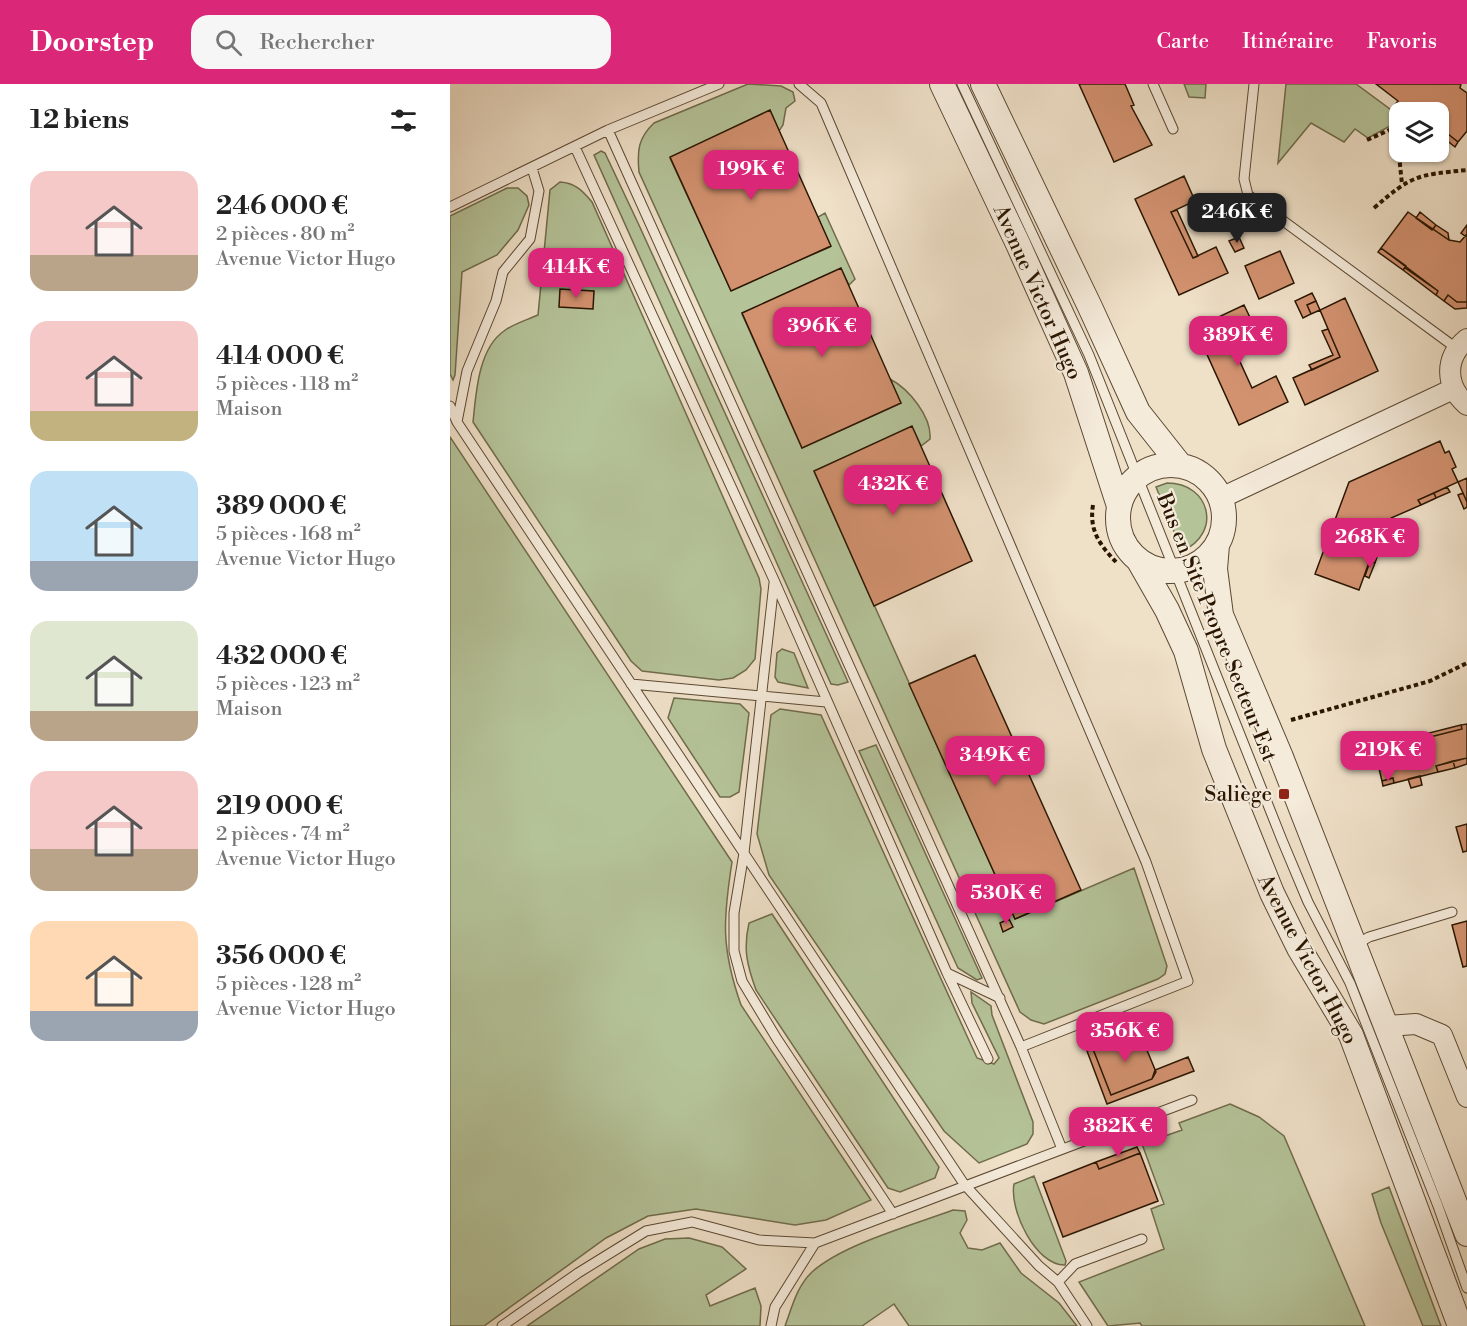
<!DOCTYPE html>
<html lang="fr">
<head>
<meta charset="utf-8">
<style>
	body { margin:0; font-family:"Libre Bodoni",serif; background:#f6f6f6; color:#222; height:100vh; display:flex; flex-direction:column; font-size:22px; white-space:nowrap }
	* { box-sizing:border-box; margin:0 }
	p { font-size:20px; color:#767676 }
	.icon { flex:none; width:33px; height:33px; fill:none; stroke:currentColor; stroke-width:2; stroke-linecap:round; stroke-linejoin:round }
	.map { position:relative; flex:1; overflow:hidden }
	.drawer { display:flex; flex-direction:column; background:#fff; width:450px }
	.drawer>* { flex:none }
	.fabs { position:absolute; left:939px; top:18px; display:grid; gap:12px }
	.fabs a { display:grid; place-items:center; width:60px; height:60px; border-radius:12px; background:#fff; box-shadow:0 2px 4px #0004; font-size:30px }
	.price { position:absolute; translate:-50% -51px; padding:0 14px; border-radius:12px; background:#db2777; color:#fff; font-size:20px; line-height:39px; filter:drop-shadow(0 2px 3px #0008) }
	.price::after { content:''; position:absolute; left:50%; top:36px; width:18px; height:14px; margin-left:-9px; background:inherit; clip-path:polygon(0 0,100% 0,50% 100%) }
	.price.on { background:#222; color:#fff }
	ul { padding:0; list-style:none }
	li { display:flex; align-items:center; gap:18px; height:150px; padding:0 30px }
	li span { display:grid; place-items:center; flex:none; width:168px; height:120px; border-radius:18px; color:#555 }
	li>.icon { margin-inline-start:auto }
	span .icon { width:72px; height:72px; fill:#fffc; stroke-width:1 }
	li b { font-size:26px }
	h2 { display:flex; justify-content:space-between; align-items:center; height:72px; padding:0 30px; font-size:26px }
	header { display:flex; align-items:center; gap:36px; box-sizing:border-box; height:84px; padding:0 30px; background:#db2777; color:#fff }
	header strong { font-size:28px }
	nav { display:flex; gap:33px; margin-inline-start:auto; font-size:21px }
	.search { width:420px; height:54px; background:#f6f6f6; display:flex; align-items:center; gap:15px; box-sizing:border-box; padding:0 21px; border-radius:18px; color:#767676; font-size:22px }
	main { display:flex; flex:1; min-height:0 }
	.map>svg:first-child { display:block }
</style>
</head>
<body>
<header>
<strong>Doorstep</strong>
<div class="search"><svg class="icon" aria-label="search" viewBox="0 0 24 24"><circle cx="10" cy="10" r="6"/><path d="M15 15l6 6"/></svg>Rechercher</div>
<nav><a>Carte</a><a>Itinéraire</a><a>Favoris</a></nav>
</header>
<main>
<section class="drawer">
<h2>12 biens<svg class="icon" aria-label="filters" viewBox="0 0 24 24"><path d="M4 7h16M4 17h16"/><circle cx="9" cy="7" r="2"/><circle cx="15" cy="17" r="2"/></svg></h2>
<ul>
<li><span style="background:linear-gradient(#f6c9c9 70%,#b9a48a 0)"><svg class="icon" aria-label="home" viewBox="0 0 24 24"><path d="M3 11l9-7 9 7M6 9v11h12V9"/></svg></span><div><b>246 000 €</b><p>2 pièces · 80 m²</p><p>Avenue Victor Hugo</p></div></li>
<li><span style="background:linear-gradient(#f6c9c9 75%,#c2b280 0)"><svg class="icon" aria-label="home" viewBox="0 0 24 24"><path d="M3 11l9-7 9 7M6 9v11h12V9"/></svg></span><div><b>414 000 €</b><p>5 pièces · 118 m²</p><p>Maison</p></div></li>
<li><span style="background:linear-gradient(#bfe0f5 75%,#9aa5b1 0)"><svg class="icon" aria-label="home" viewBox="0 0 24 24"><path d="M3 11l9-7 9 7M6 9v11h12V9"/></svg></span><div><b>389 000 €</b><p>5 pièces · 168 m²</p><p>Avenue Victor Hugo</p></div></li>
<li><span style="background:linear-gradient(#dfe7d0 75%,#b9a48a 0)"><svg class="icon" aria-label="home" viewBox="0 0 24 24"><path d="M3 11l9-7 9 7M6 9v11h12V9"/></svg></span><div><b>432 000 €</b><p>5 pièces · 123 m²</p><p>Maison</p></div></li>
<li><span style="background:linear-gradient(#f6c9c9 65%,#b9a48a 0)"><svg class="icon" aria-label="home" viewBox="0 0 24 24"><path d="M3 11l9-7 9 7M6 9v11h12V9"/></svg></span><div><b>219 000 €</b><p>2 pièces · 74 m²</p><p>Avenue Victor Hugo</p></div></li>
<li><span style="background:linear-gradient(#ffd9b3 75%,#9aa5b1 0)"><svg class="icon" aria-label="home" viewBox="0 0 24 24"><path d="M3 11l9-7 9 7M6 9v11h12V9"/></svg></span><div><b>356 000 €</b><p>5 pièces · 128 m²</p><p>Avenue Victor Hugo</p></div></li>
</ul>
</section>
<div class="map">
<svg width="1017" height="1242" viewBox="0 0 1017 1242">
	<rect width="100%" height="100%" fill="#efe0c8"/>
	<filter id="stains"><feTurbulence type="fractalNoise" baseFrequency=".00333" numOctaves="4"/><feColorMatrix values="0 0 0 0 .2 0 0 0 0 .09 0 0 0 0 .02 0 0 0 .5 -.17"/></filter>
	<radialGradient id="worn" r=".72"><stop offset=".6" stop-color="#630" stop-opacity="0"/><stop offset="1" stop-color="#630" stop-opacity=".3"/></radialGradient>
	<!-- green -->
	<path fill="#b5c399" stroke="#706c4c" stroke-width="1.5" d="M298,0L331,2L343,8L345,17L336,24L333,41L329,47L320,26L220,74L281,206L380,163L368,133L375,129L405,195L399,201L391,185L292,230L352,364L451,319L440,295C459,305 482,333 480,355L471,362L462,343L364,387L565,835L684,784L717,882L715,890L708,895L594,940L581,936L570,928L189,88C187,67 188,54 204,39Z
		M734,0H756L755,14L739,13Z
		M836,0H906L948,31L942,41L918,54L905,45L894,58L861,39L828,79Z
		M151,67L155,69L188,139L398,598L388,601L381,600L144,71Z
		M110,98C125,99 132,106 142,118L309,494L311,505L305,575L296,586L283,594L269,596L192,587L181,577L23,338C26,310 28,265 54,247C63,240 77,236 88,231L100,106Z
		M57,104H68L77,112L79,121L68,146L47,171L12,188L5,291L3,296L0,290V132Z
		M0,353L282,778C273,836 271,864 291,921L421,1116L376,1136L345,1141L246,1125L198,1132L156,1154L34,1242H0Z
		M717,399C761,399 772,450 732,467L706,403Z
		M332,565L344,569L358,604L328,598L325,593L327,569Z
		M224,614L290,620L299,629L289,708L280,713H270L218,634Z
		M330,625L371,631L527,974L544,980L549,974L522,919L521,908L541,922L542,931L583,1038V1050L577,1060L529,1079L494,1047L319,791L307,750L321,631Z
		M426,661L532,894L527,896L508,884L409,667Z
		M322,830L489,1083L485,1094L450,1108L438,1104L306,906C297,881 293,865 299,839Z
		M780,1020L809,1033L834,1052L915,1242H692L690,1239L658,1242L629,1198L714,1165L701,1125L714,1120L692,1060L732,1046L729,1039Z
		M584,1092L616,1177L615,1181C586,1182 559,1126 564,1100Z
		M939,1103L991,1242H973L931,1139L922,1110Z
		M503,1126L515,1127L517,1136L510,1149L518,1164L532,1166L550,1159L571,1189L609,1219L627,1242H459L444,1220L412,1242H335C342,1223 347,1202 362,1188C393,1160 463,1141 503,1126Z
		M239,1154L272,1163L296,1185L256,1211L260,1222L305,1204L311,1222L310,1242H77L189,1165L215,1155Z"/>
	<!-- building -->
	<path fill="#d2916f" stroke="#2a1600" stroke-width="1.5" d="M629,0H675L684,21L681,22L702,61L664,78Z
		M926,0H1011L1010,4L1017,9V47L1008,58L998,50L995,55L988,50V28H958L952,24L949,27L943,23L948,17Z
		M320,26L381,162L281,207L220,73Z
		M998,50L1008,58L1005,63L995,55Z
		M734,92L745,117L721,128L743,174L766,163L778,189L729,211L685,115Z
		M727,126L748,172L743,174L721,128Z
		M958,128L999,156L1010,158L1017,150V218H1007L998,211L994,217L986,211L988,207L931,164Z
		M970,128L986,141L982,146L966,134Z
		M986,141L998,149L999,156L983,145Z
		M1017,141V150L1015,152L1011,149Z
		M789,153L794,164L785,168L779,157Z
		M931,164L956,182L953,186L928,168Z
		M830,167L844,199L809,215L795,182Z
		M391,184L451,319L352,364L292,229Z
		M955,184L988,207L986,211L953,186Z
		M110,205L144,207L143,225L109,223Z
		M862,209L866,217L857,221L861,230L853,234L845,217Z
		M998,211L1007,218H1017V224L1005,225L994,217Z
		M895,214L928,287L855,321L843,294L890,273L870,226Z
		M866,217L870,226L861,230L857,221Z
		M794,221L806,246L781,258L802,304L826,292L838,318L789,341L745,244Z
		M878,245L890,273L862,286L859,281L883,271L872,247Z
		M462,342L522,477L424,522L364,387Z
		M990,357L995,369L999,367L1006,383L1002,385L1008,398L968,416L971,421L941,434L930,464L925,462L909,506L865,490L899,398Z
		M1017,394V418L1008,398Z
		M997,403L1000,408L986,414L984,409Z
		M984,409L986,414L971,421L968,416Z
		M1013,409L1017,418V423L1014,425L1008,411Z
		M925,462L930,464L925,479L920,477Z
		M920,477L925,479L919,494L915,492Z
		M525,571L631,806L565,835L459,600Z
		M1017,640V674L986,682L988,688L944,699L943,694L932,697L923,659L965,649L966,653L979,649L980,653L1012,645L1011,641Z
		M1011,641L1012,645L980,653L979,649Z
		M1017,674V680L1005,684L1003,677Z
		M1003,677L1005,684L988,688L986,682Z
		M970,692L972,701L961,704L958,695Z
		M943,694L944,699L933,702L932,697Z
		M1017,740V767L1013,768L1006,743Z
		M559,835L563,843L553,848L550,839Z
		M1017,837V882L1013,883L1002,841Z
		M689,947L706,988L702,995L661,1011L643,965Z
		M643,965L661,1011L702,995L705,986L738,973L744,987L657,1020L637,967Z
		M687,1063L690,1069L649,1085L646,1078Z
		M690,1069L708,1117L613,1153L593,1099L646,1078L649,1085Z"/>
	<g fill="none" stroke-linecap="round" stroke-linejoin="round">
		<!-- service casing -->
		<g stroke="#5b4832" stroke-width="11">
			<path id="service" d="M349,0L371,19L696,778L738,897L571,963L612,1065
				M512,0L639,271L832,756L858,818L900,899L988,1122L1017,1204
				M703,0L723,45
				M804,0L794,95L798,111L1006,264
				M158,46L571,963
				M125,63L324,496L497,889L550,914
				M0,123L158,46L269,0
				M0,322L7,338L514,1100L589,1182L608,1198L637,1242
				M7,338L17,287L46,217L53,188L80,155L89,107L82,84
				M324,499L294,769L284,829V867L292,897L327,955L443,1130
				M181,600L376,618
				M905,861L919,853L1002,828
				M497,889L538,975
				M608,1198L625,1180L692,1155
				M52,1242L128,1189L196,1147L242,1138L309,1156L365,1159L742,1016
				M321,1242L325,1223L365,1159"/>
		</g>
		<!-- minor casing -->
		<g stroke="#5b4832" stroke-width="22">
			<path id="minor" d="M1017,255C994,274 995,302 1017,321
				M771,414L1003,305
				M937,942L966,940L992,951L1017,1013"/>
		</g>
		<!-- tertiary casing -->
		<g stroke="#5b4832" stroke-width="26">
			<path id="tertiary" d="M492,0L568,160L626,289L669,422
				M533,0L640,223L688,328L730,381
				M668 434a53 53 0 1 1 106 0a53 53 0 1 1-106 0Z
				M767,461L765,485L771,531L831,673L1017,1150
				M689,477L717,526L736,567L764,665L822,809L849,864L901,951L1010,1242"/>
		</g>
		<!-- path -->
		<path stroke="#2a1600" stroke-width="4" stroke-dasharray="4.5 3" stroke-linecap="butt" d="M917,56L946,43L952,100
			M924,124C962,91 967,91 1017,86
			M643,421C639,446 649,460 666,478
			M841,636L980,597L1017,579"/>
		<!-- service -->
		<use href="#service" stroke="#f5ebdb" stroke-width="9"/>
		<!-- minor -->
		<use href="#minor" stroke="#f5ebdb" stroke-width="20"/>
		<!-- tertiary -->
		<use href="#tertiary" stroke="#f5ebdb" stroke-width="24"/>
	</g>
	<!-- markers -->
	<rect fill="#8f2418" stroke="#f5ebdb" stroke-width="2" x="828" y="704" width="12" height="12" rx="3"/>
	<g text-anchor="middle" stroke-width="4.5" stroke-linejoin="round" paint-order="stroke">
		<!-- street labels -->
		<g font-size="21" fill="#2a1600" stroke="#f5ebdb">
			<text transform="translate(588 208) rotate(66)" y="7">Avenue Victor Hugo</text>
			<text transform="translate(767 543) rotate(68)" y="7">Bus en Site Propre Secteur Est</text>
			<text transform="translate(858 875) rotate(62)" y="7">Avenue Victor Hugo</text>
		</g>
		<!-- poi labels -->
		<g font-size="21" fill="#2a1600" stroke="#f5ebdb" text-anchor="end">
			<text x="822" y="717">Saliège</text>
		</g>
	</g>
	<rect width="100%" height="100%" filter="url(#stains)"/>
	<rect width="100%" height="100%" fill="url(#worn)"/>
</svg>
<div class="fabs">
<a><svg class="icon" aria-label="layers" viewBox="0 0 24 24"><path d="M12 4l9 5-9 5-9-5zM3 14l9 5 9-5"/></svg></a>
</div>
<b class="price" style="left:301px;top:117px">199K €</b>
<b class="price on" style="left:787px;top:160px">246K €</b>
<b class="price" style="left:126px;top:215px">414K €</b>
<b class="price" style="left:372px;top:274px">396K €</b>
<b class="price" style="left:788px;top:283px">389K €</b>
<b class="price" style="left:443px;top:432px">432K €</b>
<b class="price" style="left:920px;top:485px">268K €</b>
<b class="price" style="left:938px;top:698px">219K €</b>
<b class="price" style="left:545px;top:703px">349K €</b>
<b class="price" style="left:556px;top:841px">530K €</b>
<b class="price" style="left:675px;top:979px">356K €</b>
<b class="price" style="left:668px;top:1074px">382K €</b>
</div>
</main>
</body>
</html>
